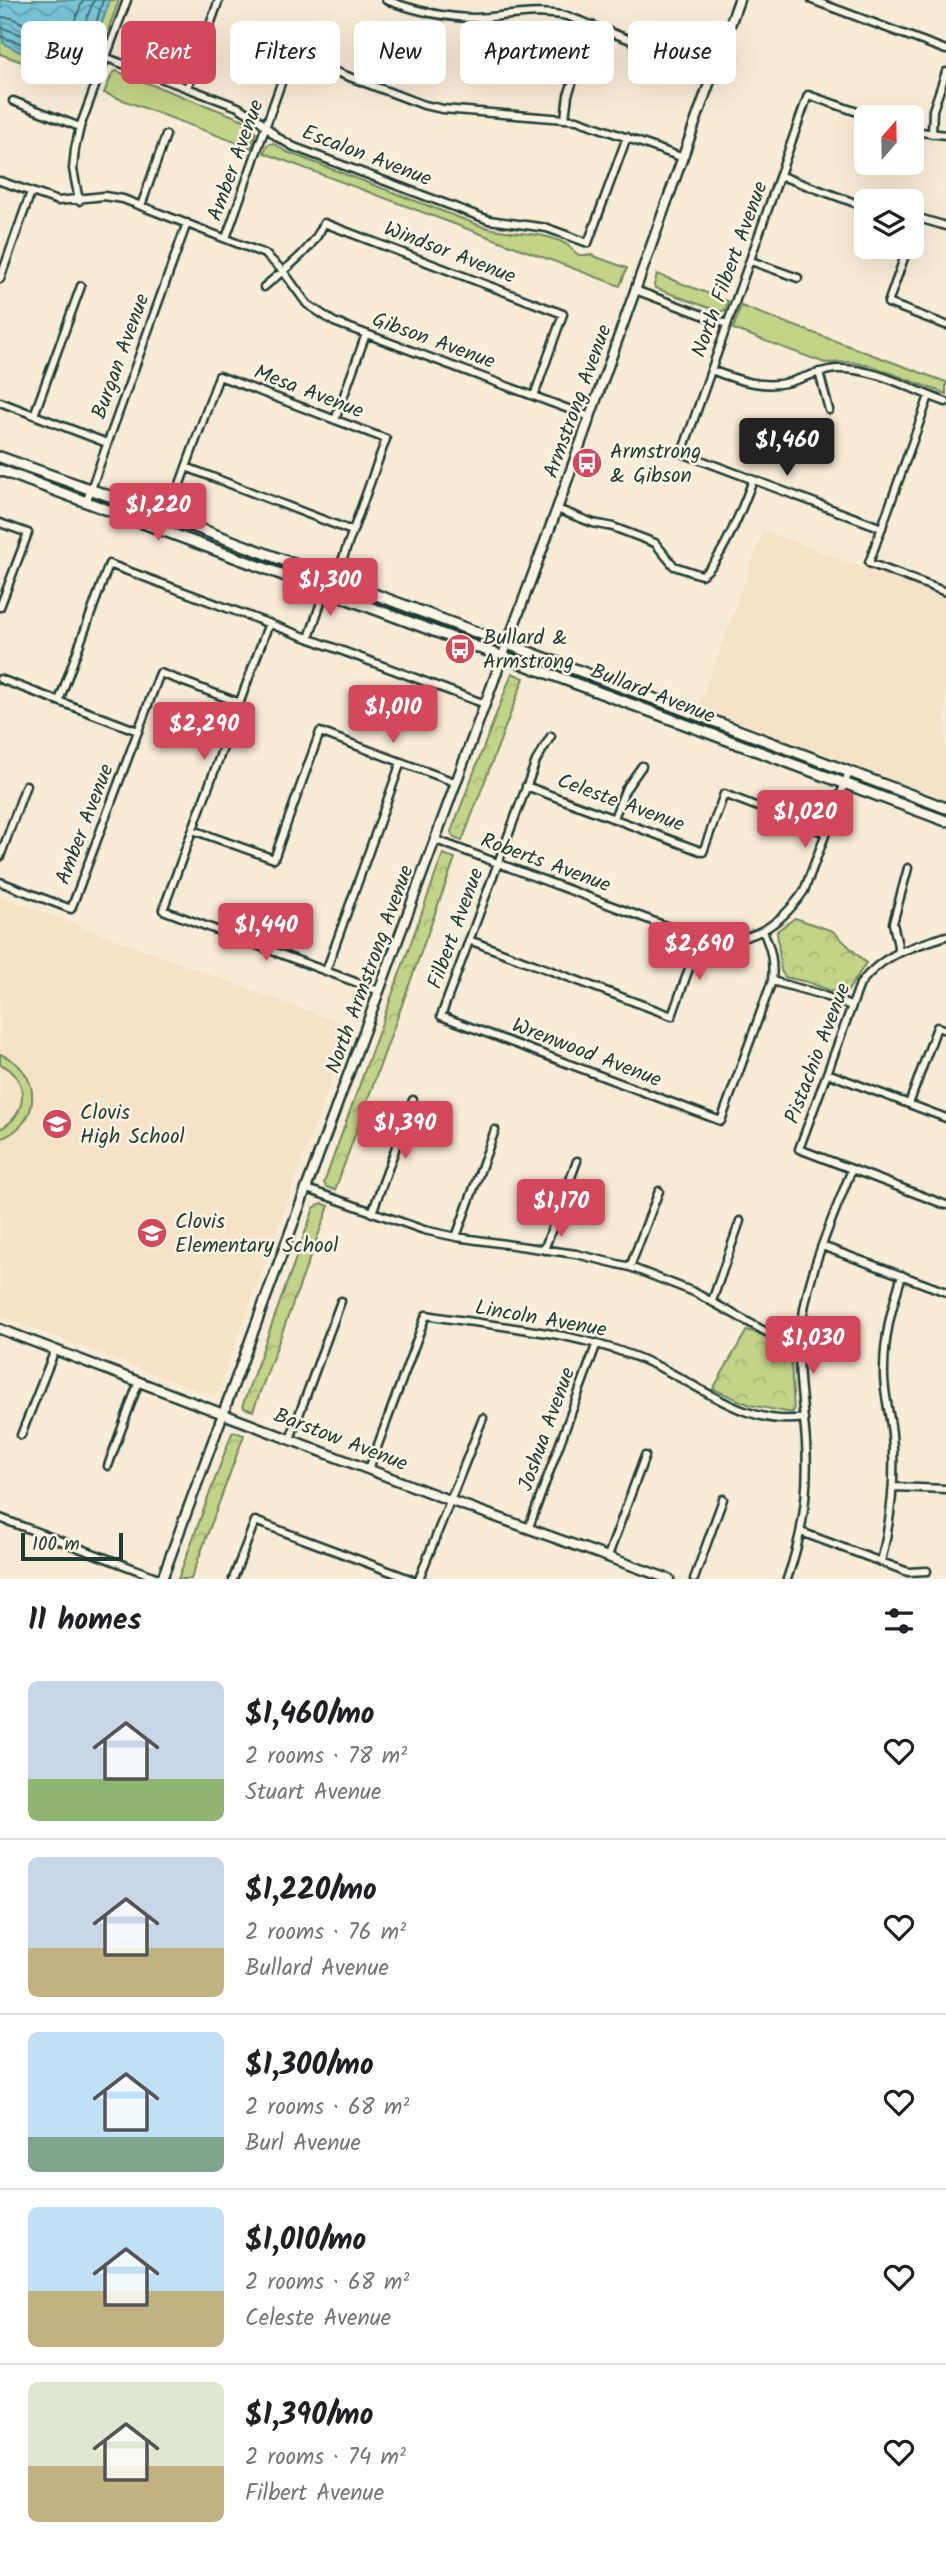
<!DOCTYPE html>
<html lang="en">
<head>
<meta charset="utf-8">
<style>
	body { margin:0; font-family:Kalam,sans-serif; background:#f2f2f2; color:#202124; height:100vh; display:flex; flex-direction:column; font-size:26px; white-space:nowrap }
	* { box-sizing:border-box; margin:0 }
	p { font-size:23px; color:#757577 }
	.icon { flex:none; width:38px; height:38px; fill:none; stroke:currentColor; stroke-width:2; stroke-linecap:round; stroke-linejoin:round }
	.map { position:relative; height:1579px; overflow:hidden }
	.panel { display:flex; flex-direction:column; background:#fff; flex:1 }
	.panel>* { flex:none }
	.guide { position:absolute; left:21px; top:21px; width:905px; height:63px; display:flex; gap:14px }
	.needle { width:46px; rotate:20deg }
	.tools { position:absolute; left:854px; top:105px; display:grid; gap:14px }
	.tools a { display:grid; place-items:center; width:70px; height:70px; border-radius:10px; background:#fff; box-shadow:0 7px 28px #0002; font-size:35px }
	.scale { position:absolute; left:21px; bottom:18px; width:102px; box-sizing:border-box; padding-left:7px; border:4px solid #1f3d34; border-top:0; font-size:19px; line-height:24px; white-space:nowrap; color:#1f3d34; -webkit-text-stroke:5px #fcf5e5; paint-order:stroke }
	.price { position:absolute; translate:-50% -60px; padding:0 16px; border-radius:7px; background:#d1495b; color:#fff; font-size:23px; line-height:46px; filter:drop-shadow(0 2px 4px #0008) }
	.price::after { content:''; position:absolute; left:50%; top:42px; width:21px; height:16px; margin-left:-10px; background:inherit; clip-path:polygon(0 0,100% 0,50% 100%) }
	.price.on { background:#222; color:#fff }
	ul { padding:0; list-style:none }
	li { display:flex; align-items:center; gap:21px; height:175px; padding:0 28px }
	li+li { border-top:2px solid #e0e0e0 }
	li span { display:grid; place-items:center; flex:none; width:196px; height:140px; border-radius:10px; color:#555 }
	li>.icon { margin-inline-start:auto }
	span .icon { width:84px; height:84px; fill:#fffc; stroke-width:1 }
	li b { font-size:30px }
	h2 { display:flex; justify-content:space-between; align-items:center; height:84px; padding:0 28px; font-size:30px }
	.pill { padding:0 24px; border-radius:10px; background:#fff; box-shadow:0 7px 28px #0002; font-size:24px; line-height:63px }
	.pill.on { background:#d1495b; color:#fff }
	.map>svg:first-child { display:block }
</style>
</head>
<body>
<div class="map">
<svg width="946" height="1579" viewBox="0 0 946 1579">
	<defs>
		<pattern id="park-crowns" width="20" height="18" patternUnits="userSpaceOnUse" patternTransform="scale(1.75)"><rect width="20" height="18" fill="#c2d488"/><path d="M2 6a3 3 0 1 1 6 0M12 15a3 3 0 1 1 6 0" fill="none" stroke="#a6b776"/></pattern>
		<pattern id="water-waves" width="16" height="10" patternUnits="userSpaceOnUse" patternTransform="scale(1.75)"><rect width="16" height="10" fill="#79c5d8"/><path d="M0 5q4-4 8 0t8 0" fill="none" stroke="#63a1b0"/></pattern>
	</defs>
	<rect width="100%" height="100%" fill="#f9ecd7"/>
	<filter id="ink" filterUnits="userSpaceOnUse"><feTurbulence type="fractalNoise" baseFrequency=".0143" numOctaves="2"/><feDisplacementMap in="SourceGraphic" scale="14" xChannelSelector="R" yChannelSelector="G"/><feConvolveMatrix kernelMatrix="1 2 1 2 8 2 1 2 1" color-interpolation-filters="sRGB"/></filter>
	<g filter="url(#ink)">
		<!-- built -->
		<path fill="#f6e2c6" d="M763,530L946,599V799L699,707Z
			M0,896L351,1027L217,1394L213,1396L0,1316Z"/>
		<!-- grass -->
		<path fill="#c2d488" stroke="#70885e" stroke-width="2" d="M0,0H119L88,86L0,54Z
			M116,71L244,120L254,127L256,133L251,148L104,93L112,74Z
			M273,143L287,152L481,226C508,235 540,230 566,244C570,247 574,252 579,255H591L627,268L620,286L264,153L267,145Z
			M657,274L728,301L725,310L720,312L655,288L654,285Z
			M741,306L946,382V394L872,366L850,362L825,363L733,329Z
			M0,1054C42,1070 44,1123 0,1139V1129C29,1115 30,1077 0,1064Z"/>
		<!-- park -->
		<path fill="url(#park-crowns)" stroke="#70885e" stroke-width="2" d="M512,673L524,678L462,841L454,838L451,832Z
			M443,854L455,858L335,1190L326,1187L324,1183Z
			M795,918L833,931L866,963L847,992L842,995L807,982L785,977L781,971L777,931Z
			M321,1203L329,1206L253,1411L244,1408L243,1404L314,1208Z
			M747,1330L790,1344L794,1410L792,1413L750,1405L713,1389Z
			M235,1432L244,1435L191,1579H178L232,1433Z"/>
		<!-- water -->
		<path fill="url(#water-waves)" stroke="#558f96" stroke-width="2" d="M0,0H110L87,65L75,71L20,52L3,43Z"/>
		<g fill="none" stroke-linecap="round" stroke-linejoin="round">
			<!-- shore -->
			<path stroke="#437376" stroke-width="2" d="M0,17L12,18L31,28L67,40L83,0
				M0,27L73,53L94,0
				M0,36L75,63C89,56 98,15 103,0"/>
			<!-- minor casing -->
			<g stroke="#1f3d34" stroke-width="11">
				<path id="minor" d="M386,0C416,11 444,18 476,18C507,17 535,9 567,16L713,71
					M812,0L946,50
					M107,58L238,107L259,120L277,137L294,147L489,220L547,228L588,243L627,137
					M187,88L219,0
					M13,101L80,127
					M872,117L808,95L682,453L882,528
					M565,118L568,95L593,26
					M912,131L946,135
					M932,134L933,110L946,72
					M781,176L866,207
					M0,181L58,201L104,196L123,199L265,254L283,271L307,304L334,322L590,417
					M79,201L73,169L75,149L80,127L127,0
					M141,206L166,135
					M912,216L946,226
					M912,236L918,217
					M226,238L291,55L424,105L443,109L577,120L681,157
					M908,247L888,303L946,325
					M751,261L798,278
					M0,279L31,192
					M264,287C286,268 312,251 324,223L563,314L534,396
					M635,290L727,324
					M711,370C737,380 763,389 790,382C806,377 821,370 837,369C874,367 912,390 946,402
					M819,372L829,410
					M929,396L869,563L946,592
					M0,402L107,443
					M34,415L81,286
					M335,420L366,334
					M186,467L352,531
					M87,500L187,223
					M557,509L593,523L613,527L655,543L674,566L701,575C720,567 745,501 753,480
					M168,517L219,376L386,439L335,580
					M0,523L28,533L0,607
					M269,623L163,910L379,991
					M309,638L325,590
					M0,679L138,731
					M59,701L109,564L485,704
					M551,736L536,761L441,1016L721,1121L772,981C774,962 771,948 763,931
					M526,786L703,852L724,794L826,833
					M614,818L625,790L642,766
					M193,830L274,859L320,732L457,783
					M436,840L690,935C738,950 776,932 804,891L849,772
					M0,857L26,785
					M0,882L71,909L160,673L240,703
					M946,936C910,948 884,953 860,984L799,1149L946,1205
					M469,940L672,1016L700,938
					M899,951L893,923L908,868
					M326,971L401,762
					M772,981L819,994L851,1006
					M827,1073L946,1118
					M909,1104L937,1027L946,1030
					M307,1189L424,1230L456,1237L576,1254L630,1267L694,1292L768,1333L800,1338
					M372,1213L413,1100
					M456,1237L495,1130
					M822,1246L946,1292
					M544,1250L577,1161
					M630,1267L659,1191
					M712,1301L740,1221
					M21,1435L55,1350
					M290,1439L341,1301
					M108,1466L139,1381
					M369,1469L426,1315C503,1328 583,1331 655,1365C703,1387 747,1427 804,1418
					M893,1487L946,1489
					M0,1518L161,1579
					M529,1527L597,1343
					M801,1532L908,1572L927,1571
					M608,1556L645,1456
					M881,1562C891,1520 896,1477 892,1434C890,1413 883,1391 884,1370C884,1336 892,1307 902,1275
					M233,1579L255,1521L410,1579
					M419,1579L483,1418
					M694,1579L723,1499
					M787,1579C803,1535 809,1490 806,1443C804,1409 797,1376 800,1342C803,1282 830,1225 852,1169"/>
			</g>
			<!-- tertiary casing -->
			<g stroke="#1f3d34" stroke-width="13">
				<path id="tertiary" d="M0,1329L449,1500L669,1579
					M162,1579L557,509L739,0"/>
			</g>
			<!-- secondary casing -->
			<g stroke="#1f3d34" stroke-width="14">
				<path id="secondary" d="M0,457L168,517L946,808
					M0,470L946,821"/>
			</g>
			<!-- minor -->
			<use href="#minor" stroke="#fcf5e5" stroke-width="6"/>
			<!-- tertiary -->
			<use href="#tertiary" stroke="#fcf5e5" stroke-width="8"/>
			<!-- secondary -->
			<use href="#secondary" stroke="#fcf5e5" stroke-width="9"/>
		</g>
	</g>
	<!-- icons -->
	<defs>
		<g id="bus-disc" transform="scale(1.575)"><circle r="9.5" fill="#d1495b" stroke="#fcf5e5"/><path d="M-5-6H5V4H4V6H2V4H-2V6H-4V4H-5ZM-3.5-4V0h7V-4ZM-3.5 1.2v1.5H-2V1.2ZM2 1.2v1.5H3.5V1.2Z" fill="#fff"/></g>
		<g id="school-disc" transform="scale(1.575)"><circle r="9.5" fill="#d1495b" stroke="#fcf5e5"/><path d="M0-5L7-2L0 1L-7-2ZM-4 1L0 2.5L4 1V4Q0 6-4 4Z" fill="#fff"/></g>
	</defs>
	<g fill-rule="evenodd">
		<use href="#bus-disc" x="587" y="463"/>
		<use href="#bus-disc" x="460" y="649"/>
		<use href="#school-disc" x="57" y="1124"/>
		<use href="#school-disc" x="152" y="1233"/>
	</g>
	<g text-anchor="middle" stroke-width="5" stroke-linejoin="round" paint-order="stroke">
		<!-- street labels -->
		<g font-size="21" fill="#1f3d34" stroke="#fcf5e5">
			<text transform="translate(367 155) rotate(21)" y="7">Escalon Avenue</text>
			<text transform="translate(235 160) rotate(-70)" y="7">Amber Avenue</text>
			<text transform="translate(450 252) rotate(21)" y="7">Windsor Avenue</text>
			<text transform="translate(729 269) rotate(-70)" y="7">North Filbert Avenue</text>
			<text transform="translate(434 340) rotate(20)" y="7">Gibson Avenue</text>
			<text transform="translate(120 356) rotate(-70)" y="7">Burgan Avenue</text>
			<text transform="translate(309 391) rotate(21)" y="7">Mesa Avenue</text>
			<text transform="translate(577 401) rotate(-70)" y="7">Armstrong Avenue</text>
			<text transform="translate(653 693) rotate(21)" y="7">Bullard Avenue</text>
			<text transform="translate(621 802) rotate(20)" y="7">Celeste Avenue</text>
			<text transform="translate(84 824) rotate(-69)" y="7">Amber Avenue</text>
			<text transform="translate(546 862) rotate(20)" y="7">Roberts Avenue</text>
			<text transform="translate(455 928) rotate(-70)" y="7">Filbert Avenue</text>
			<text transform="translate(369 969) rotate(-70)" y="7">North Armstrong Avenue</text>
			<text transform="translate(587 1052) rotate(21)" y="7">Wrenwood Avenue</text>
			<text transform="translate(817 1053) rotate(-69)" y="7">Pistachio Avenue</text>
			<text transform="translate(541 1318) rotate(10)" y="7">Lincoln Avenue</text>
			<text transform="translate(546 1429) rotate(-70)" y="7">Joshua Avenue</text>
			<text transform="translate(341 1439) rotate(21)" y="7">Barstow Avenue</text>
		</g>
		<!-- poi labels -->
		<g font-size="21" fill="#1f3d34" stroke="#fcf5e5" text-anchor="start">
			<text x="610" y="458">Armstrong<tspan x="610" dy="24">&amp; Gibson</tspan></text>
			<text x="483" y="644">Bullard &amp;<tspan x="483" dy="24">Armstrong</tspan></text>
			<text x="80" y="1119">Clovis<tspan x="80" dy="24">High School</tspan></text>
			<text x="175" y="1228">Clovis<tspan x="175" dy="24">Elementary School</tspan></text>
		</g>
	</g>
</svg>
<div class="tools">
<a><svg class="needle" viewBox="-14 -14 28 28"><path d="M0-13l5 13h-10z" fill="#e53935"/><path d="M0 13l5-13h-10z" fill="#757577"/></svg></a>
<a><svg class="icon" aria-label="layers" viewBox="0 0 24 24"><path d="M12 4l9 5-9 5-9-5zM3 14l9 5 9-5"/></svg></a>
</div>
<div class="scale">100 m</div>
<b class="price on" style="left:787px;top:478px">$1,460</b>
<b class="price" style="left:158px;top:543px">$1,220</b>
<b class="price" style="left:330px;top:618px">$1,300</b>
<b class="price" style="left:393px;top:745px">$1,010</b>
<b class="price" style="left:204px;top:762px">$2,290</b>
<b class="price" style="left:805px;top:850px">$1,020</b>
<b class="price" style="left:266px;top:963px">$1,440</b>
<b class="price" style="left:699px;top:982px">$2,690</b>
<b class="price" style="left:405px;top:1161px">$1,390</b>
<b class="price" style="left:561px;top:1239px">$1,170</b>
<b class="price" style="left:813px;top:1376px">$1,030</b>
<div class="guide">
<a class="pill">Buy</a>
<a class="pill on">Rent</a>
<a class="pill">Filters</a>
<a class="pill">New</a>
<a class="pill">Apartment</a>
<a class="pill">House</a>
</div>
</div>
<section class="panel">
<h2>11 homes<svg class="icon" aria-label="filters" viewBox="0 0 24 24"><path d="M4 7h16M4 17h16"/><circle cx="9" cy="7" r="2"/><circle cx="15" cy="17" r="2"/></svg></h2>
<ul>
<li><span style="background:linear-gradient(#c9d6e8 70%,#8fb573 0)"><svg class="icon" aria-label="home" viewBox="0 0 24 24"><path d="M3 11l9-7 9 7M6 9v11h12V9"/></svg></span><div><b>$1,460/mo</b><p>2 rooms · 78 m²</p><p>Stuart Avenue</p></div><svg class="icon" aria-label="heart" viewBox="0 0 24 24"><path d="M12 20l-8-8c-3-5 5-10 8-4 3-6 11-1 8 4z"/></svg></li>
<li><span style="background:linear-gradient(#c9d6e8 65%,#c2b280 0)"><svg class="icon" aria-label="home" viewBox="0 0 24 24"><path d="M3 11l9-7 9 7M6 9v11h12V9"/></svg></span><div><b>$1,220/mo</b><p>2 rooms · 76 m²</p><p>Bullard Avenue</p></div><svg class="icon" aria-label="heart" viewBox="0 0 24 24"><path d="M12 20l-8-8c-3-5 5-10 8-4 3-6 11-1 8 4z"/></svg></li>
<li><span style="background:linear-gradient(#bfe0f5 75%,#7fa58c 0)"><svg class="icon" aria-label="home" viewBox="0 0 24 24"><path d="M3 11l9-7 9 7M6 9v11h12V9"/></svg></span><div><b>$1,300/mo</b><p>2 rooms · 68 m²</p><p>Burl Avenue</p></div><svg class="icon" aria-label="heart" viewBox="0 0 24 24"><path d="M12 20l-8-8c-3-5 5-10 8-4 3-6 11-1 8 4z"/></svg></li>
<li><span style="background:linear-gradient(#bfe0f5 60%,#c2b280 0)"><svg class="icon" aria-label="home" viewBox="0 0 24 24"><path d="M3 11l9-7 9 7M6 9v11h12V9"/></svg></span><div><b>$1,010/mo</b><p>2 rooms · 68 m²</p><p>Celeste Avenue</p></div><svg class="icon" aria-label="heart" viewBox="0 0 24 24"><path d="M12 20l-8-8c-3-5 5-10 8-4 3-6 11-1 8 4z"/></svg></li>
<li><span style="background:linear-gradient(#dfe7d0 60%,#c2b280 0)"><svg class="icon" aria-label="home" viewBox="0 0 24 24"><path d="M3 11l9-7 9 7M6 9v11h12V9"/></svg></span><div><b>$1,390/mo</b><p>2 rooms · 74 m²</p><p>Filbert Avenue</p></div><svg class="icon" aria-label="heart" viewBox="0 0 24 24"><path d="M12 20l-8-8c-3-5 5-10 8-4 3-6 11-1 8 4z"/></svg></li>
</ul>
</section>
</body>
</html>
